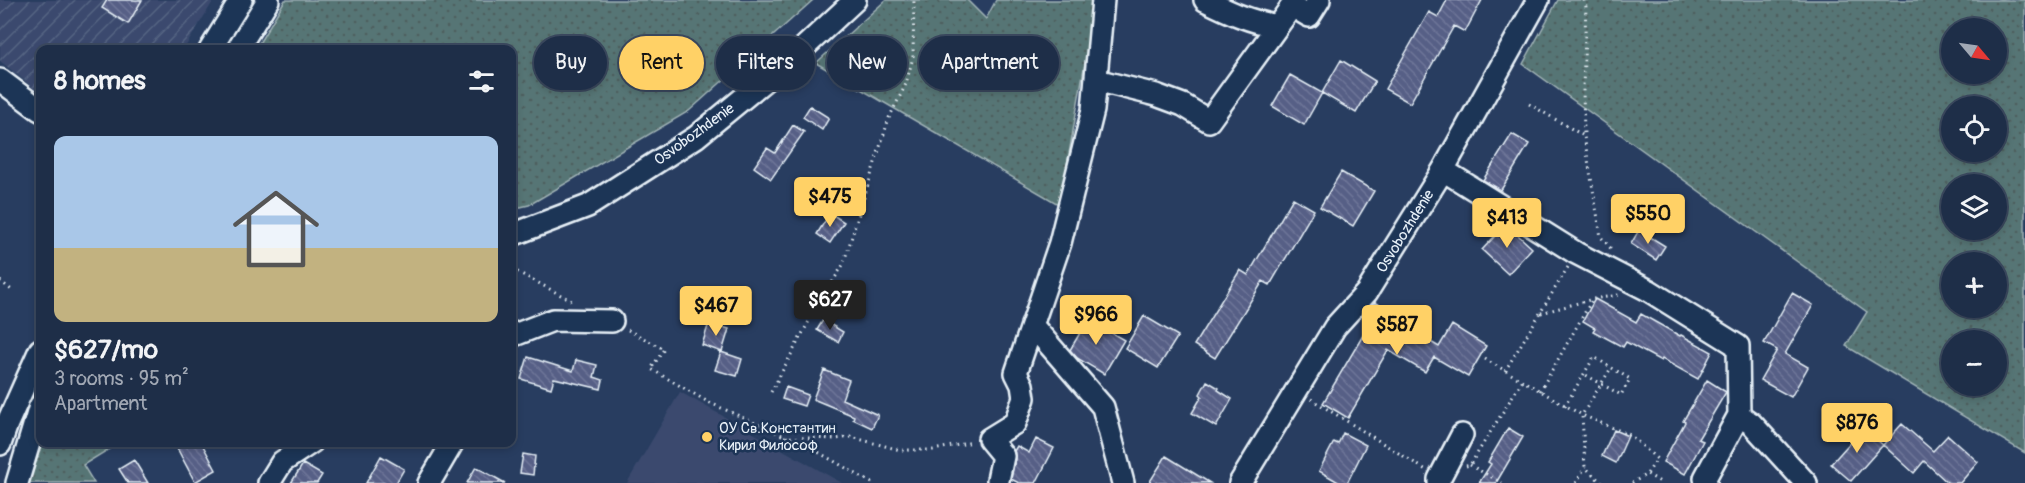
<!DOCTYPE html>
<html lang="en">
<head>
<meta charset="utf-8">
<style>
	body { margin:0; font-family:Pangolin,sans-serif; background:#2b3a52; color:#f1f3f6; height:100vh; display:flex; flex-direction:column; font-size:22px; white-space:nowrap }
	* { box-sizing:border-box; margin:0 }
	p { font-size:20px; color:#a1a8b4 }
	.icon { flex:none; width:33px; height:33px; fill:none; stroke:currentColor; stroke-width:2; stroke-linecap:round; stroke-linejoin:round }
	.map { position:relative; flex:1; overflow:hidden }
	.side { position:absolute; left:36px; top:45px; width:480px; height:402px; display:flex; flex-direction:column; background:#1e2e48; border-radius:12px; box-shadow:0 3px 9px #0003,0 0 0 2px #3c4a60 }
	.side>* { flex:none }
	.hud { position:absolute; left:534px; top:36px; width:570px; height:54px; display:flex; gap:12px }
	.needle { width:39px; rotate:119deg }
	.buttons { position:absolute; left:1941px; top:18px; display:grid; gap:12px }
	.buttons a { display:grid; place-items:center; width:66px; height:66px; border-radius:50%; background:#1e2e48; box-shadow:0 3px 9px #0003,0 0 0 2px #3c4a60; font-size:30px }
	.price { position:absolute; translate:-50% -51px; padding:0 14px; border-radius:6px; background:#ffd166; color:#111; font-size:20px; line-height:39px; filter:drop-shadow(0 2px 3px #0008) }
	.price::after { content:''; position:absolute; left:50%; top:36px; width:18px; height:14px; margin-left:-9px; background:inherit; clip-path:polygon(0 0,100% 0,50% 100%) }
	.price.on { background:#222; color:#fff }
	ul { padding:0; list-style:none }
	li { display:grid; align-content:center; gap:12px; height:318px; padding:0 18px }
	li span { display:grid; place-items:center; height:186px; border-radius:12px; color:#555 }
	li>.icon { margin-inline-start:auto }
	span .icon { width:108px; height:108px; fill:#fffc; stroke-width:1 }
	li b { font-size:26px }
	h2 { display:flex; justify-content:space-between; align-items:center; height:72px; padding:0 18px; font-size:26px }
	.pill { padding:0 21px; border-radius:27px; background:#1e2e48; box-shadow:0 3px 9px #0003,0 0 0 2px #3c4a60; font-size:21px; line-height:54px }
	.pill.on { background:#ffd166; color:#111 }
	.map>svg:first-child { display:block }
</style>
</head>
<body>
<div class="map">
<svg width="2025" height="483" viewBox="0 0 2025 483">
	<defs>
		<pattern id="industrial-furrows" width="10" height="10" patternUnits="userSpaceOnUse" patternTransform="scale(1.5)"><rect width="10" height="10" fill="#3a4a6e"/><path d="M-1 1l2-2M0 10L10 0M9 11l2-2" fill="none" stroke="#566583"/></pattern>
		<pattern id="grass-dots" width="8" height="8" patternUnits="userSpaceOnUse" patternTransform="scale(1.5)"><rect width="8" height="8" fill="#577574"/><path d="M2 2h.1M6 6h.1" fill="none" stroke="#4e5e5f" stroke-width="1.8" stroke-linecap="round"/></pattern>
		<pattern id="building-back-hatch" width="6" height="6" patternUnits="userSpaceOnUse" patternTransform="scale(1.5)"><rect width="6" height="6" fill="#565f86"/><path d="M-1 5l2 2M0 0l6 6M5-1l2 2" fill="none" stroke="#6e7698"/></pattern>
	</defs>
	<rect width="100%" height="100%" fill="#283d60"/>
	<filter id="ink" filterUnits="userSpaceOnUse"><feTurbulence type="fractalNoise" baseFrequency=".0167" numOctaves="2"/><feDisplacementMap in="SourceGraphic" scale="12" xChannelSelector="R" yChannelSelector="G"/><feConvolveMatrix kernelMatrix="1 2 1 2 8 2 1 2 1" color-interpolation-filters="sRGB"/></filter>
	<g filter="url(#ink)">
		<!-- built -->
		<path fill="#3a4a6e" d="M680,392L842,483H627Z"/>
		<!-- industrial -->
		<path fill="url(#industrial-furrows)" d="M0,0H214L184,49L40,50V93L0,61Z"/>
		<!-- grass -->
		<path fill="url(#grass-dots)" stroke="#a0b3b6" stroke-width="1.5" fill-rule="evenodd" d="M285,0H813L689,111L529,205L512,209V50L261,49L258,45Z
			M886,0H967L986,19L996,0H1093L1090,34L1060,205L816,63Z
			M1558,0H2025V453L1846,346L1867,312L1523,64ZM1952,28H1996V74H1952ZM1952,106H1996V152H1952ZM1952,184H1996V230H1952ZM1952,262H1996V308H1952ZM1952,340H1996V386H1952Z
			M42,443V442L119,443L83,465L94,483H29Z"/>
		<!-- building -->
		<path fill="url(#building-back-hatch)" stroke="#e8f1f8" stroke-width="1.5" d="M107,0H142L128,24L102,8Z
			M1447,0H1482L1465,32L1454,26L1410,103L1385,89L1429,12L1438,17Z
			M1341,60L1375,81L1356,113L1322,93Z
			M1290,75L1322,93L1304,125L1272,106Z
			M810,106L829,118L822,130L803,117Z
			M793,125L804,132L771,179L754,167L767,148L775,153Z
			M1512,134L1529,144L1501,190L1483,180Z
			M1341,172L1374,191L1353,226L1320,207Z
			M1293,198L1314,210L1270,285L1263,281L1215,358L1194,345L1240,270L1248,275Z
			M830,213L844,222L830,243L817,234Z
			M1506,224L1532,248L1508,274L1482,250Z
			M1639,230L1665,246L1656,260L1631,244Z
			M1792,293L1813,305L1785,354L1808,367L1791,397L1760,380L1777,350L1764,343Z
			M1595,299L1636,322L1641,314L1680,336L1681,335L1712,352L1698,379L1662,359L1661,361L1626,342L1623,347L1593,331L1595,328L1583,321Z
			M1375,302L1389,311L1386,315L1439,347L1452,325L1486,346L1468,377L1434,357L1425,372L1388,350L1348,418L1323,403L1371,322L1362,316Z
			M1144,316L1178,336L1158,368L1125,348Z
			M1088,319L1124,340L1104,374L1077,358L1070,350Z
			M823,320L843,332L838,342L817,330Z
			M709,323L729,329L722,352L702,345Z
			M721,352L742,359L737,376L715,370Z
			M528,357L573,371L576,360L597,365L594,377L603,380L601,389L554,378L551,388L521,379Z
			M824,370L849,380L842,399L878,415L872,428L853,419L854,416L813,399Z
			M1707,380L1726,392L1698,439L1703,441L1685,474L1663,462L1685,422L1683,421Z
			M1207,381L1219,388L1218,390L1232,399L1216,427L1192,413L1202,396L1200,394Z
			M786,387L808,395L804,406L782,399Z
			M1902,424L1933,451L1948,435L1978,462L1960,483H1948L1924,461L1914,473L1883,445Z
			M1508,428L1523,437L1496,483H1479L1491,464L1488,462Z
			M1863,428L1883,445L1851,481L1831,464Z
			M1614,430L1628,436L1616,463L1602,456Z
			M1343,433L1366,445L1347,483H1340L1319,471L1334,442L1338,444Z
			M1036,439L1054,448L1036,483H1019L1011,479L1015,459L1014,451L1017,446L1029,453Z
			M188,442H201L216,470L195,482L177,448Z
			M523,454L535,456L533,475L520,473Z
			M381,456L404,469L396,483H366Z
			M1166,456L1210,483H1149Z
			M134,460L148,483H128L119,469Z
			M303,464L322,475L317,483H291Z
			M476,467L505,483H467Z"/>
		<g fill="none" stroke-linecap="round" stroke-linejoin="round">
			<!-- minor casing -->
			<g stroke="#e8f1f8" stroke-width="26">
				<path id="minor" d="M1205,0C1229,12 1251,22 1277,26
					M210,50L241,0
					M237,50L268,0
					M0,80L40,110
					M1096,80L1156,95L1183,105L1209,121L1292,6L1309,16L1319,0
					M1443,170L1576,253L1648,290L1738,346L1739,415L1705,478L1706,483
					M512,235L588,206L696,137L797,54L855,0
					M1032,325L1103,407L1123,483
					M517,334L553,320L612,321
					M1739,415L1752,424L1806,483
					M0,444L7,424L40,350
					M998,480L1003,456L989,439L1015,423L1024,398L1022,385L1016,373L1060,243L1093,110L1103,0
					M17,483L40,406
					M269,483L282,462L312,442
					M429,483L453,442
					M1240,483L1335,327L1367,292L1443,170L1538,0
					M1439,483V479L1462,435"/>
			</g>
			<!-- path -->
			<path stroke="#e8f1f8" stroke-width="3" stroke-dasharray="1.5 4.5" stroke-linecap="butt" d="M1584,0L1586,7L1583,88L1584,136L1601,237L1613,251
				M1529,104L1584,136
				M512,269L574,302
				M0,281L13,291
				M1541,313L1593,299L1619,295
				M628,330L664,349L651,369L708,402L811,448L872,483
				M1485,359L1582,415L1630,435L1657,459L1647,474
				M1505,371L1568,267
				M1540,391L1592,300
				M771,392L815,310L843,265L889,118L906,84L913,57L914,0
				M1311,399L1426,470
				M1565,406L1594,357L1630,379L1621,395L1584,374
				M784,437L836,439L851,437L900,450H933L973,442
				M1470,465L1502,483
				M1466,466L1470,465L1522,381
				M1576,483L1585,467
				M1602,483L1585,467L1582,415L1611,368
				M1632,483L1647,474L1662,483"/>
			<!-- minor -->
			<use href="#minor" stroke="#1d3557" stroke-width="21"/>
		</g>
	</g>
	<!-- markers -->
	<circle fill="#ffd166" stroke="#1d3557" stroke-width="2" cx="707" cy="437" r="6"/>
	<g text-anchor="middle" stroke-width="5" stroke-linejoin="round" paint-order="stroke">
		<!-- street labels -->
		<g font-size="15" fill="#e8f1f8" stroke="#1d3557">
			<text transform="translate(694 134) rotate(-36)" y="5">Osvobozhdenie</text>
			<text transform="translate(1405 231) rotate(-58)" y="5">Osvobozhdenie</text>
		</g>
		<!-- poi labels -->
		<g font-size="15" fill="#e8f1f8" stroke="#1d3557" text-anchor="start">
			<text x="719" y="433">ОУ Св.Константин<tspan x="719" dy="17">Кирил Философ</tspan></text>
		</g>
	</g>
</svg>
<div class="buttons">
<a><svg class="needle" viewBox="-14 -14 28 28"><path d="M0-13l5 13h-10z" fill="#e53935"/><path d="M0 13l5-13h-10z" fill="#a1a8b4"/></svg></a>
<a><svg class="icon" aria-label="locate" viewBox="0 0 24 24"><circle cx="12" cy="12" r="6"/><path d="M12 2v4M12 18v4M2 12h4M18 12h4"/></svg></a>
<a><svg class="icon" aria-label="layers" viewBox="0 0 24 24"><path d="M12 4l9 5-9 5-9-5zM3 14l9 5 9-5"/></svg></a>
<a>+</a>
<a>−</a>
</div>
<b class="price" style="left:830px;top:228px">$475</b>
<b class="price" style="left:1648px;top:245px">$550</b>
<b class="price" style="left:1507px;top:249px">$413</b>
<b class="price on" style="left:830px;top:331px">$627</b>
<b class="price" style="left:716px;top:337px">$467</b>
<b class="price" style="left:1096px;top:346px">$966</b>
<b class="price" style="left:1397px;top:356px">$587</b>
<b class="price" style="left:1857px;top:454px">$876</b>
<div class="hud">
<a class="pill">Buy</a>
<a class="pill on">Rent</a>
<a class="pill">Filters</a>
<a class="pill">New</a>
<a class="pill">Apartment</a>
</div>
<section class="side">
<h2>8 homes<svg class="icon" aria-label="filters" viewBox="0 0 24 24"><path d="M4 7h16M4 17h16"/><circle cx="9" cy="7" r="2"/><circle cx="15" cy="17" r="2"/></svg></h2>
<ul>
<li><span style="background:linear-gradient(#a9c7e8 60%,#c2b280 0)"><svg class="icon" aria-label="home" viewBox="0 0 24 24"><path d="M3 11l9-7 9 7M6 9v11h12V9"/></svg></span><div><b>$627/mo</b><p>3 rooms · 95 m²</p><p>Apartment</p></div></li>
</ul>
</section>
</div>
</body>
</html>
